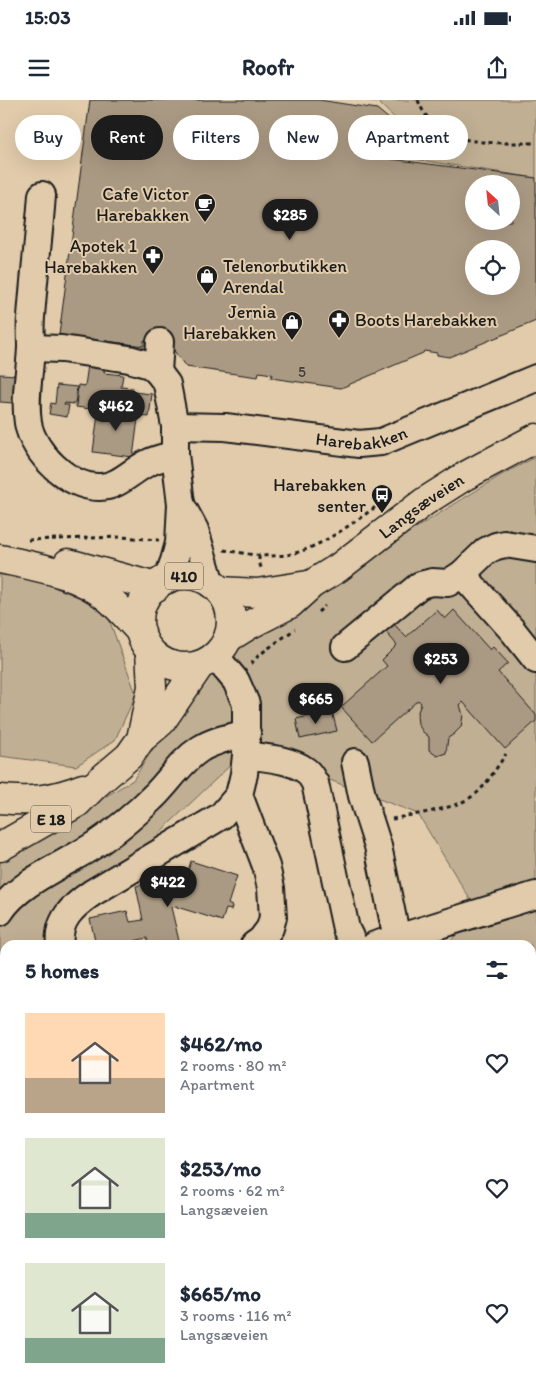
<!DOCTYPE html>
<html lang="en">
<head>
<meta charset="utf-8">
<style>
	body { margin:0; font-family:Itim,sans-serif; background:#f6f6f7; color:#1f2937; height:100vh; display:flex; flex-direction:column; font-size:19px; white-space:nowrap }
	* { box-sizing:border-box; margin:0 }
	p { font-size:16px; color:#747a83 }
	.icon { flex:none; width:28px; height:28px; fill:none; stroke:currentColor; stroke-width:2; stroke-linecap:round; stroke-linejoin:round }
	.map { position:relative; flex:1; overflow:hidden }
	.side { position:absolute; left:0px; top:840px; width:536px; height:446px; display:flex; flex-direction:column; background:#fff; border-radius:15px 15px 0 0; box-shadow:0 5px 20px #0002 }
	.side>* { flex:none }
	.guide { position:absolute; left:15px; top:15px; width:506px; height:45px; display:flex; gap:10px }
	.needle { width:32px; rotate:333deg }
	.tools { position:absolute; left:465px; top:75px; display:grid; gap:10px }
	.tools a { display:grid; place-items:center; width:55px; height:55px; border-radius:50%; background:#fff; box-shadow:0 5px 20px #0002; font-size:25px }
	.price { position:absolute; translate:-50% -42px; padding:0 11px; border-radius:18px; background:#1c1c1c; color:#fff; font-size:16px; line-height:32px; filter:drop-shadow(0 1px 2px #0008) }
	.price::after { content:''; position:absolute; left:50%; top:30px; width:15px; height:11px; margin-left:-8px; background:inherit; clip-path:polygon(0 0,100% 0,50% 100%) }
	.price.active { background:#222; color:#fff }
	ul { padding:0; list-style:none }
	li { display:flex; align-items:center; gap:15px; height:125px; padding:0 25px }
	li span { display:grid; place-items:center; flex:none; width:140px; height:100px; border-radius:0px; color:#555 }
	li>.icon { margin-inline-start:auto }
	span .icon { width:60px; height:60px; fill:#fffc; stroke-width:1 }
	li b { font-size:21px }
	h2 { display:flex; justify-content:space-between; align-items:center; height:60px; padding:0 25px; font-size:21px }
	.chip { padding:0 18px; border-radius:22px; background:#fff; box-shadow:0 5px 20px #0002; font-size:18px; line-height:45px }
	.chip.active { background:#1c1c1c; color:#fff }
	.status { display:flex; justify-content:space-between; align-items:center; height:35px; padding:0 25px; background:#fff; direction:ltr }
	.status svg { height:14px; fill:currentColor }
	header { display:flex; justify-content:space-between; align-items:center; height:65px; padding:0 25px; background:#fff; font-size:22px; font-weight:700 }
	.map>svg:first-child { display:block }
</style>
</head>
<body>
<div class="status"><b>15:03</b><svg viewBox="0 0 49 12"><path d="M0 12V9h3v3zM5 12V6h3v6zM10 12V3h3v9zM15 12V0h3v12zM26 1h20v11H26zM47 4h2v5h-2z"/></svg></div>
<header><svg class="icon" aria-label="menu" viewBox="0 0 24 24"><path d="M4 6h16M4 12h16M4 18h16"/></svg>Roofr<svg class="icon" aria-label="share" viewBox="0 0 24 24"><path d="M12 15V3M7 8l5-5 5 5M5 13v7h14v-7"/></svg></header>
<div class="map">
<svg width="536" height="1286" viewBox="0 0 536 1286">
	<rect width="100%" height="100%" fill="#e1cbab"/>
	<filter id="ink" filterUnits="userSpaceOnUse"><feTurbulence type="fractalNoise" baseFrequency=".02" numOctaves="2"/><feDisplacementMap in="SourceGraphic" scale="10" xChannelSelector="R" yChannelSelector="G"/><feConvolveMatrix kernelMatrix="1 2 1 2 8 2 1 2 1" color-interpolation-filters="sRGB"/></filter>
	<g filter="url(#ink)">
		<!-- green -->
		<path fill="#c0af93" stroke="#6e6658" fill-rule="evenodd" d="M365,0H536V78L400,57V23L378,2Z
			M536,357V1286H0V760L133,680L184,601L248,532L503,374ZM238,658L322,677L418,714L476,809L451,841L428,845H531V1281H5V845H42Z
			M0,471L17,472L105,508L136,594L115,640L76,666L0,656Z"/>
		<!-- building -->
		<path fill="#ab9a83" stroke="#1c1c1c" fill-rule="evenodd" d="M90,0H319L377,9L396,25L391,59L536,78V221L449,257L437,255V253L424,251L423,253L341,288L271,278L272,274L259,272L258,277L186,267L172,248V244L144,240V246L59,235ZM474,84H511V121H474ZM474,149H511V186H474Z
			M88,265L105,267L104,273L123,275L121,287L133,288V292L152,294L149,317L76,307L78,285L85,286Z
			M0,274L17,275L14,303L0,302Z
			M57,285L77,287L75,304L65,303L64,305H69L67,317L49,314L51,303L55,304Z
			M99,306L139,311L133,357L93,352Z
			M437,510L445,519L454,510L490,550L493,547L508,563L498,572L536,615V621L505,649L463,602L460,605L463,615L461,627L454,634L448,638L446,653L437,656L429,650V637L423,632L418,624L417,615L421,603L418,600L372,641L341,607L387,566L382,560L397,545L385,531L394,524L406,537Z
			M332,611L337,631L300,639L296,619Z
			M191,761L237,776L228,804L232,806L231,810L226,809L222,821L177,807V806L171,807L179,841L167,843L168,845H148L147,838L134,841L135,845H96L90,819L127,811L130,822L143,820L136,786L165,780L168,793L182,790Z"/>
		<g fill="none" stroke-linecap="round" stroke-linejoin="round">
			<!-- minor casing -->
			<g stroke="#1c1c1c" stroke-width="30">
				<g id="minor">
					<path d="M42,95C39,136 34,176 31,217C30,227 31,237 31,247C30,273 24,297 28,323C33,353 69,388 100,387C119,387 133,369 150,362C158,358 167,357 175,354"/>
					<path d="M31,248L62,249L129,259L150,265L158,272L167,284L175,326V354L181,404L179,443L174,461L167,480"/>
					<path d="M158,272L160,242"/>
					<path id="s1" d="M175,326L225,327L359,344L381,342L536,278"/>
					<path d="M181,404L195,430L211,484"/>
					<path d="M462,474L513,531L536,560"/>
					<path d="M345,547L420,485L432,482L448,483L462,474L486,451L496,446L505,444L536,449"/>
					<path d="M215,556L236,581L246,604V655L244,674L239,695L266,766L271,788L273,817L270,828L261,840L254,845"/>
					<path d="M246,655C264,658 290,659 305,670C310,673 312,679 315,683L346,829L354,845"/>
					<path d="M355,662L362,696L378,746L395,829L400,838"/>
					<path d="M0,812C19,781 69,763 99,742C118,729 136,714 152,698C169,682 180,662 200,649C214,640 231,637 247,633"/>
					<path d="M60,845C57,820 73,806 92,793L221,716L239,695"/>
					<path d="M375,845L536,795"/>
					<path d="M0,867L5,871"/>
				</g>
			</g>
			<!-- major casing -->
			<g stroke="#1c1c1c" stroke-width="31">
				<g id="major">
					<path d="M0,459C38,467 78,473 108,498C120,508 130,521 141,532"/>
					<path d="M68,463L156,487"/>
					<circle cx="185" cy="521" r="46"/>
					<path d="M220,491L257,493L308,485"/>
					<path id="s2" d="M228,538L249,525L290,504L312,484L338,468L424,402L465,376L536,338"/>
				</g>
			</g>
			<!-- highway casing -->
			<g stroke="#1c1c1c" stroke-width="31">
				<path id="highway" d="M141,639L152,587L150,551
					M0,699C32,702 52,700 83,688
					M0,747L77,703L96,684L129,656L141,639L161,622L200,565"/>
			</g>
			<!-- path -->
			<path stroke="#1c1c1c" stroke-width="3" stroke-dasharray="4 4" stroke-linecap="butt" d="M418,0C436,50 493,42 536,43
				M28,440L121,437L159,440
				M224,450C244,453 264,458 285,455C319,451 362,416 391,396
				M259,456V462L262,470
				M318,512L325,506
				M251,564L259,555L295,529
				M392,719C418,713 458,710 478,692C489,681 497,667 506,654
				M531,869L536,866
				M531,890L536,893
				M0,935L5,950
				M531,1064L536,1065
				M531,1118L536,1128
				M78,1281L80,1286
				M187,1281L193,1286
				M405,1281V1286
				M22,1286L24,1281
				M239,1286L240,1281"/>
			<!-- minor -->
			<use href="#minor" stroke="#e1cbab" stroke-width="26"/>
			<!-- major -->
			<use href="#major" stroke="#e1cbab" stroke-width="28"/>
			<!-- highway -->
			<use href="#highway" stroke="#e1cbab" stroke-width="28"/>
		</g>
	</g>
	<!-- icons -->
	<defs>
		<g id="cafe-pin" transform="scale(1.125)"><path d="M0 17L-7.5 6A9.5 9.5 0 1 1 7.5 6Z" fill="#1c1c1c" stroke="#e1cbab"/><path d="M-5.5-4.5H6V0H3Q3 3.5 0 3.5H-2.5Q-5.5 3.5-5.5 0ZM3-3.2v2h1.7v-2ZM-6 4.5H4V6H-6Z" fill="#fff"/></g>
		<g id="pharmacy-pin" transform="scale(1.125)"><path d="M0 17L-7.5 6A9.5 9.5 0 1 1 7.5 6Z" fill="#1c1c1c" stroke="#e1cbab"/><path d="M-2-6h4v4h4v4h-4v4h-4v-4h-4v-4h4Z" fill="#fff"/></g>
		<g id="shop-pin" transform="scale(1.125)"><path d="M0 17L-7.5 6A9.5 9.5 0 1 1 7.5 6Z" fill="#1c1c1c" stroke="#e1cbab"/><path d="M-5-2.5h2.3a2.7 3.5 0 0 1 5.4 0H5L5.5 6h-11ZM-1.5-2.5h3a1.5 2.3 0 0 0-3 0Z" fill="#fff"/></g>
		<g id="bus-pin" transform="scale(1.125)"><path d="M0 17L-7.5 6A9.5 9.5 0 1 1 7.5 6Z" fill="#1c1c1c" stroke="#e1cbab"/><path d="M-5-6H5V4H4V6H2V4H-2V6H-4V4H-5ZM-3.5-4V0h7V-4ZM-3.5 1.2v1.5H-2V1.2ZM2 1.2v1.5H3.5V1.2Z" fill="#fff"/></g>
	</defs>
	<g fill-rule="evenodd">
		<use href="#cafe-pin" x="205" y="104"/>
		<use href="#pharmacy-pin" x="153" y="156"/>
		<use href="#shop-pin" x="207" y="176"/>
		<use href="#pharmacy-pin" x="339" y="220"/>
		<use href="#shop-pin" x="292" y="222"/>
		<use href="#bus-pin" x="382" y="395"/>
	</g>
	<g text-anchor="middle" stroke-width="4" stroke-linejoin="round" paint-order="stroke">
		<!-- number labels -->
		<g font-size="15" fill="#403c36">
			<text x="302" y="277">5</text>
		</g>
		<!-- shield labels -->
		<g fill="#e1cbab" stroke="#575047" stroke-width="1">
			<rect x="165" y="462.5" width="38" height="27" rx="4"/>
			<rect x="31" y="705.5" width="40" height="27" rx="4"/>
		</g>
		<g font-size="16" font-weight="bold" fill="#1c1c1c">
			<text x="184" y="482">410</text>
			<text x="51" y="725">E 18</text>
		</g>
		<!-- poi labels -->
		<g font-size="18" fill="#1c1c1c" stroke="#e1cbab" text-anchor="end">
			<text x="189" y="100">Cafe Victor<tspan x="189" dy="21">Harebakken</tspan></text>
			<text x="137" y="152">Apotek 1<tspan x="137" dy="21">Harebakken</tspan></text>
			<text x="223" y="172" text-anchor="start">Telenorbutikken<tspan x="223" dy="21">Arendal</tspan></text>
			<text x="276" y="218">Jernia<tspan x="276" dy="21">Harebakken</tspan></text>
			<text x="355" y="226" text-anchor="start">Boots Harebakken</text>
			<text x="366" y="391">Harebakken<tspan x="366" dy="21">senter</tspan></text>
		</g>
		<!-- street labels -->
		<g font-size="18" fill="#1c1c1c" stroke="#e1cbab">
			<text dy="6" stroke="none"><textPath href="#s1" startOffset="188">Harebakken</textPath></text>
			<text dy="6" stroke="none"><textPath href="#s2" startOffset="235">Langsæveien</textPath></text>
		</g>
	</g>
</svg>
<div class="tools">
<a><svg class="needle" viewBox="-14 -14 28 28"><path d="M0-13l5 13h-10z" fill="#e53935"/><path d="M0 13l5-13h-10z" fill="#747a83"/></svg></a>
<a><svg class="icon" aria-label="locate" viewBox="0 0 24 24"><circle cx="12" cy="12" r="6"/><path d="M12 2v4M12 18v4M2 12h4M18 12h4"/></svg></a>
</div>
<b class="price" style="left:290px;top:141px">$285</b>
<b class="price active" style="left:116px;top:332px">$462</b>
<b class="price" style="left:441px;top:585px">$253</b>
<b class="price" style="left:316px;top:625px">$665</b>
<b class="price" style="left:168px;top:808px">$422</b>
<div class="guide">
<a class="chip">Buy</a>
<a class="chip active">Rent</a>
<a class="chip">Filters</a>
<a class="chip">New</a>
<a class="chip">Apartment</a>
</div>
<section class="side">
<h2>5 homes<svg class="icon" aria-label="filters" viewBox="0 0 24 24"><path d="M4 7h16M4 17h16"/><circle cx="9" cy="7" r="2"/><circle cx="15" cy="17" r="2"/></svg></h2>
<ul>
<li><span style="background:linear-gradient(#ffd9b3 65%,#b9a48a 0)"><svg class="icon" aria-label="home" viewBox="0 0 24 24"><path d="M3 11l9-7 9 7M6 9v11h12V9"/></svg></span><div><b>$462/mo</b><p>2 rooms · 80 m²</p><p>Apartment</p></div><svg class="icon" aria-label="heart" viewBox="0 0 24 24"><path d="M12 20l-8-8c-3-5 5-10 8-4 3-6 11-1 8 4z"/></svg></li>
<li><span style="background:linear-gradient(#dfe7d0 75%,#7fa58c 0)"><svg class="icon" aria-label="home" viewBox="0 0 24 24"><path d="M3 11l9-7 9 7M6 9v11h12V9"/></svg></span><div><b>$253/mo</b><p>2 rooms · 62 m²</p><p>Langsæveien</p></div><svg class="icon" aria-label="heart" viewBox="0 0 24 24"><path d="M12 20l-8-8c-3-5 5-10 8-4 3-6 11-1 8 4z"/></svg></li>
<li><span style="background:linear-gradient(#dfe7d0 75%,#7fa58c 0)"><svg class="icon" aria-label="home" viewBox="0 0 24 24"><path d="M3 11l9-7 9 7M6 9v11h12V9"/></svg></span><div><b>$665/mo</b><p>3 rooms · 116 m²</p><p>Langsæveien</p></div><svg class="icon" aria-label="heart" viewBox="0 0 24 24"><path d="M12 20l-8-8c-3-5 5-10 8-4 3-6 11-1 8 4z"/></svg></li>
</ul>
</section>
</div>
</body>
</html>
